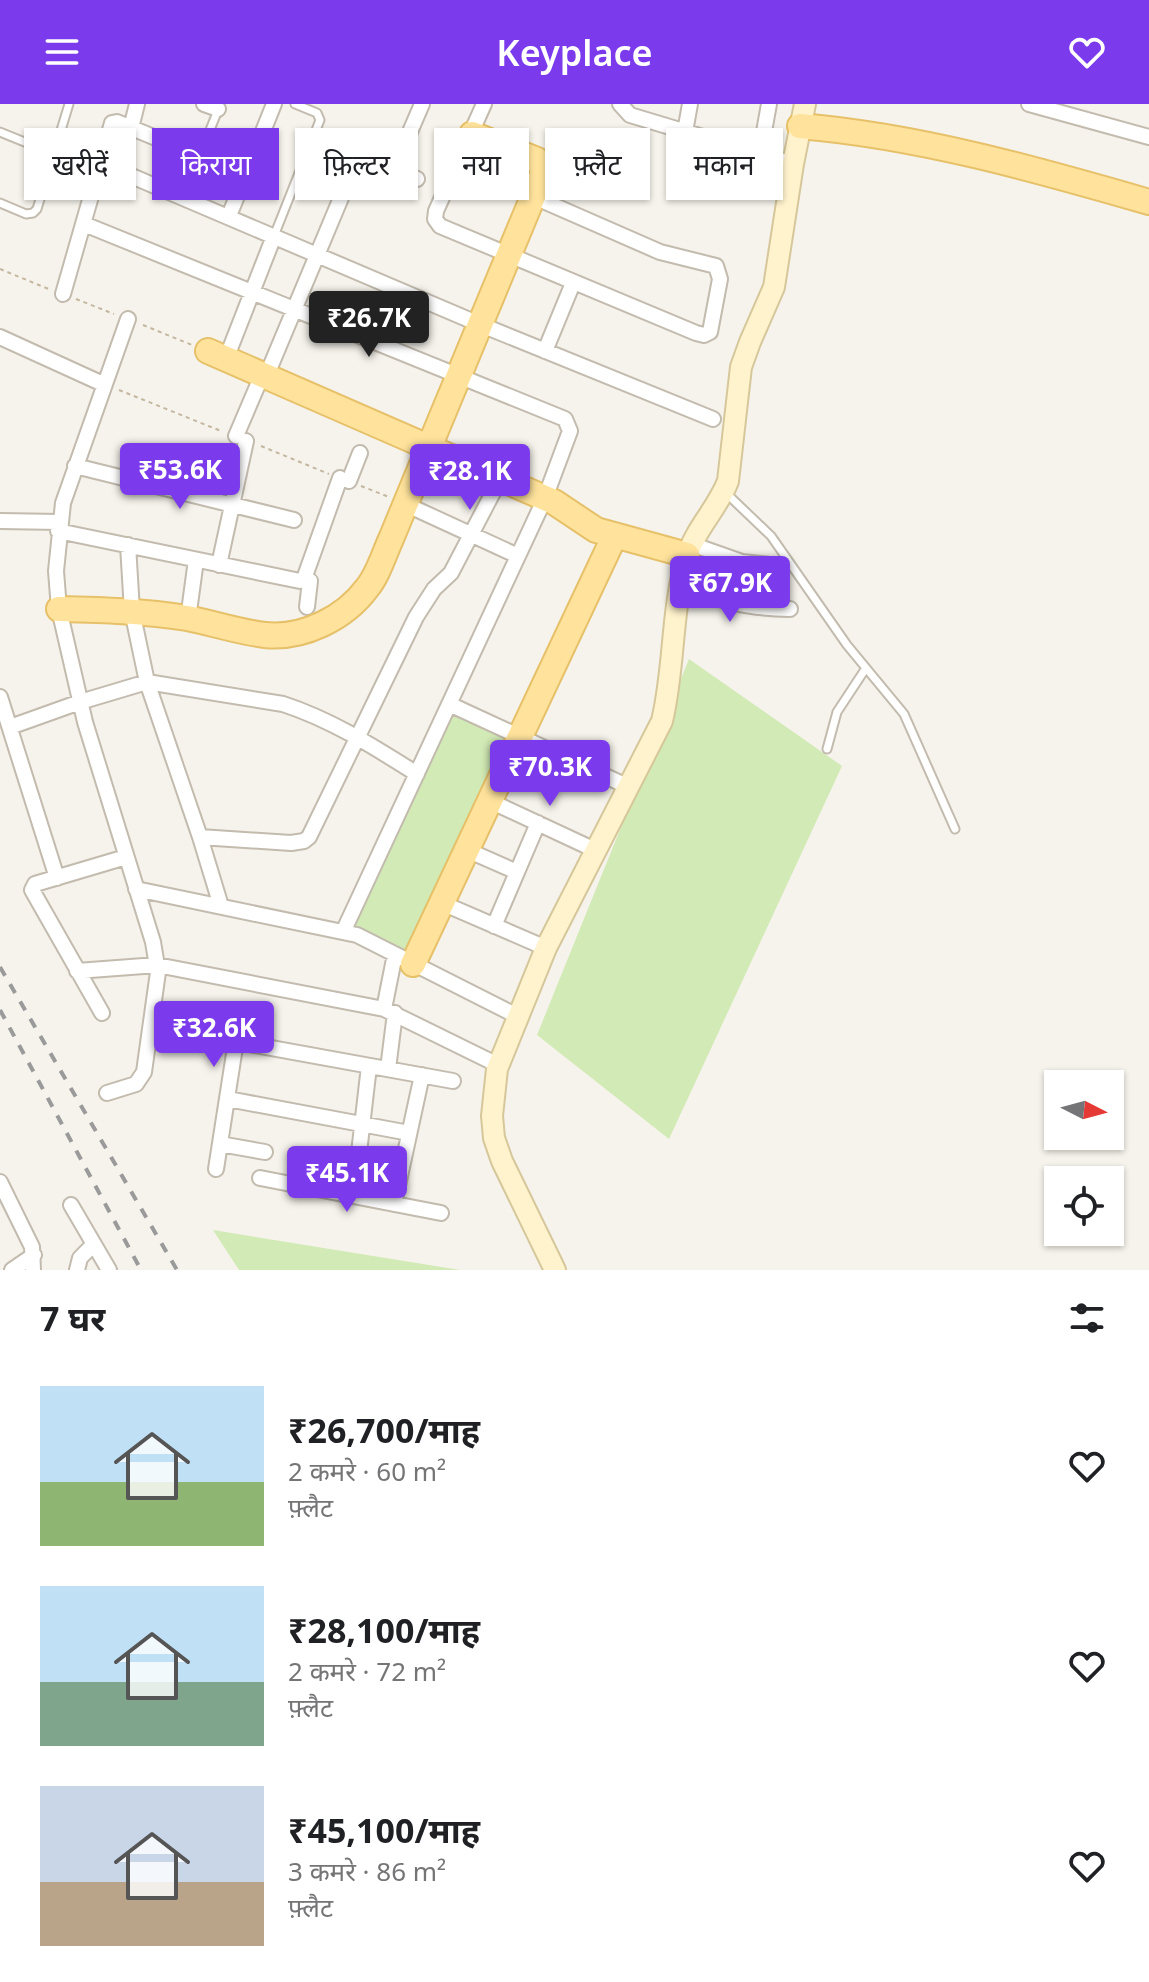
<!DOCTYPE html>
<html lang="hi">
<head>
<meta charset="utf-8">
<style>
	body { margin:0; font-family:"Noto Sans","Noto Sans Devanagari",sans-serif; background:#f6f6f6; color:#202124; height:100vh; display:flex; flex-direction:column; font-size:30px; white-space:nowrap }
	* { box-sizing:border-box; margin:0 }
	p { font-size:26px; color:#757577 }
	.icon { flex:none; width:44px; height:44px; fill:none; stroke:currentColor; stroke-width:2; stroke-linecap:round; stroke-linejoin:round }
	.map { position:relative; height:1166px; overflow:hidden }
	.sheet { display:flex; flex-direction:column; background:#fff; flex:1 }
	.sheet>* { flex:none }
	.top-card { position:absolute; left:24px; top:24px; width:1102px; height:72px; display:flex; gap:16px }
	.needle { width:52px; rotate:96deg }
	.controls { position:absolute; left:1044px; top:966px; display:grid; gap:16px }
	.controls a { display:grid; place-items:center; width:80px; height:80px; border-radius:0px; background:#fff; box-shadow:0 2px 6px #0004; font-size:40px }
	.price { position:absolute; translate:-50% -68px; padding:0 18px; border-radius:8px; background:#7c3aed; color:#fff; font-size:26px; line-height:52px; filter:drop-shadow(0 2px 4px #0008) }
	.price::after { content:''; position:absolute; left:50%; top:48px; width:24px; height:18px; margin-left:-12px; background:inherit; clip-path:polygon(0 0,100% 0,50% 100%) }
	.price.on { background:#222; color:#fff }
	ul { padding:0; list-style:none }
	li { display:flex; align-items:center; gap:24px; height:200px; padding:0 40px }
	li span { display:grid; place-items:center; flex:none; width:224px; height:160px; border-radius:0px; color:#555 }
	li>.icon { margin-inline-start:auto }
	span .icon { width:96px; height:96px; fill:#fffc; stroke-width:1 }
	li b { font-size:34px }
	h2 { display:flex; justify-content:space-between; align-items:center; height:96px; padding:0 40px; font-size:34px }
	.pill { padding:0 28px; border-radius:0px; background:#fff; box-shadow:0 2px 6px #0004; font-size:28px; line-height:72px }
	.pill.on { background:#7c3aed; color:#fff }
	header { display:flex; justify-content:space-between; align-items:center; height:104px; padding:0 40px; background:#7c3aed; color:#fff; font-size:36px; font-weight:600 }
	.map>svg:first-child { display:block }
</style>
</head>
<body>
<header><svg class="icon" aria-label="menu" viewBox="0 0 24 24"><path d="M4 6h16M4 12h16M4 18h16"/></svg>Keyplace<svg class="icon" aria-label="heart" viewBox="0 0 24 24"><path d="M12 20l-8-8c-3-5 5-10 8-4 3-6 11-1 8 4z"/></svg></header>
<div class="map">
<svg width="1149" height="1166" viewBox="0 0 1149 1166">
	<rect width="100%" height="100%" fill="#f6f3ec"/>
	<!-- green -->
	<path fill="#d2eab5" d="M689,555L842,662L669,1035L537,931Z
		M449,600L520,633L413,860L344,826Z
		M213,1126L460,1166H239Z"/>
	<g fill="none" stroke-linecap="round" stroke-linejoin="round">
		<!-- lane casing -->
		<g stroke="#c2bbae" stroke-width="11">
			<path id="lane" d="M0,28L54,50
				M183,93L218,6
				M0,99L26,110L33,109L37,105L69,0
				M274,132L320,16L317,9L295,0
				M726,389L771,432L847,541L904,610L955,725
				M827,645L837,608L866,564"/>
		</g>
		<!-- street casing -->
		<g stroke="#c2bbae" stroke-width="18">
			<path id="street" d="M204,0L218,5
				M484,0L436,107L435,115L440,122L696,229L704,231L710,228L720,175L716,162L660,148L532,92
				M620,0L630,11L793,60
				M1029,0L1149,33
				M131,24L137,0
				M685,28L690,0
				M760,50L769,0
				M101,59L479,220L713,315
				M394,65L422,0
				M229,112L274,0
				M84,120L565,315L570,327L545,394L344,826
				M63,190L112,19L117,18L200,52
				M0,233L103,280
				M545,247L573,179
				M226,255L274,132
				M266,273L356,58L363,54H370L417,75
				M236,332L262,271
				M75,362L294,416
				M349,377L360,349
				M405,400L518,452
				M0,417L60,418
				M58,427L300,477L304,475L340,374
				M691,440L742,458L779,462
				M128,441L132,507L147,578L200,733L221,802
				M219,461L246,337
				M304,475L310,477L307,503
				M681,481C723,498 745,504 790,505
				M188,515L196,456
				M0,593L57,774
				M449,600L629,683
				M10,623L80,598L147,578L283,600C332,616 374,643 417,670
				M490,697L595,746
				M200,733L291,739L304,737L309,733L416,513L434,485L451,469L500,375
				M467,746L517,768
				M136,785L357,831L517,912
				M442,799L546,844
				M494,822L538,719
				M77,867L157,861L384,905L498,961
				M384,905L395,850
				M153,906L232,919L238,924L216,1065
				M102,909L32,786L35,780L126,753
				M238,938L453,977
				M388,965L395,909
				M107,989L136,980L144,968L158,868L153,838L85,618L59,505L56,467L63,399L128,215
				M228,995L409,1029
				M220,1040L265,1048
				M260,1074L441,1109
				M0,1078L32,1143L33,1166
				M354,1092L369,962
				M394,1100L422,971
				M71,1101L109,1166
				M12,1166L34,1151
				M77,1166L80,1154L94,1140"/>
		</g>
		<!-- secondary casing -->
		<g stroke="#d6c79b" stroke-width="24">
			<path id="secondary" d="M555,1166L502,1057L494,1034L492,1012L497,965L546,844L662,617C675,563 671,505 687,453C695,425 718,404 728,377L741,263L750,238L774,183L793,60L805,0"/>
		</g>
		<!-- primary casing -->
		<g stroke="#e6c16a" stroke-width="28">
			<path id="primary" d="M800,22C918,32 1035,65 1149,98
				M208,247L554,398L596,426L687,451
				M59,505C102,506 144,507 187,514C213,519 239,528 265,531C303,535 345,514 367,484C378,471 384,450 391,435L542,71V60L537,56L472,30
				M413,860L614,433"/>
		</g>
		<!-- path -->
		<path stroke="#c4b79f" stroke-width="2" stroke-dasharray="4 4" stroke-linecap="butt" d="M0,165L51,186
			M76,195L114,210
			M143,221L192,241
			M119,286L221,327
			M261,342L329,370
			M361,382L389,393"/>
		<!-- lane -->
		<use href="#lane" stroke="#fff" stroke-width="7"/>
		<!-- street -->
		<use href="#street" stroke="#fff" stroke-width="14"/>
		<!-- secondary -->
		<use href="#secondary" stroke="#fff3cd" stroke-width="20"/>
		<!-- primary -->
		<use href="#primary" stroke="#ffe39c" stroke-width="24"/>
		<!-- rail -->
		<path stroke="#9a9a9a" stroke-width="4" stroke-dasharray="10 10" stroke-linecap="butt" d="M0,863L177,1166
			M0,906L141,1166"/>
	</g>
</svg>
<div class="controls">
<a><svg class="needle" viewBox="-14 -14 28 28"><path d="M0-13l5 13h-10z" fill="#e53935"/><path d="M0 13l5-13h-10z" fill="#757577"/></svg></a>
<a><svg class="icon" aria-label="locate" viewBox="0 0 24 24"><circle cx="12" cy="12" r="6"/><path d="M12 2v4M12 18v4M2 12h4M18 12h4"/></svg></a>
</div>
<b class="price on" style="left:369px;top:255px">₹26.7K</b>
<b class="price" style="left:180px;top:407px">₹53.6K</b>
<b class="price" style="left:470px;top:408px">₹28.1K</b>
<b class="price" style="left:730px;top:520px">₹67.9K</b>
<b class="price" style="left:550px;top:704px">₹70.3K</b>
<b class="price" style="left:214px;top:965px">₹32.6K</b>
<b class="price" style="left:347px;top:1110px">₹45.1K</b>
<div class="top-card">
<a class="pill">खरीदें</a>
<a class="pill on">किराया</a>
<a class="pill">फ़िल्टर</a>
<a class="pill">नया</a>
<a class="pill">फ़्लैट</a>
<a class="pill">मकान</a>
</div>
</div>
<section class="sheet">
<h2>7 घर<svg class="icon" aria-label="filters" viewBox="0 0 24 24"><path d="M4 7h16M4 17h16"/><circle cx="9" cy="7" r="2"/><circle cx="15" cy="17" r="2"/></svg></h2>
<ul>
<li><span style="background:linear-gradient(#bfe0f5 60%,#8fb573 0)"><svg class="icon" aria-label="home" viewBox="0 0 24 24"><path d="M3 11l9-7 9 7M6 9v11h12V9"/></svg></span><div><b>₹26,700/माह</b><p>2 कमरे · 60 m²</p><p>फ़्लैट</p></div><svg class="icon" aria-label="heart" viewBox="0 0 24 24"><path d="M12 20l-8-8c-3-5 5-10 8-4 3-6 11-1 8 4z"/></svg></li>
<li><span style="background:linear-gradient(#bfe0f5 60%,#7fa58c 0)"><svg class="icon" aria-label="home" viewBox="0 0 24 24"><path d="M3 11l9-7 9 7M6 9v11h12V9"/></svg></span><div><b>₹28,100/माह</b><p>2 कमरे · 72 m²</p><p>फ़्लैट</p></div><svg class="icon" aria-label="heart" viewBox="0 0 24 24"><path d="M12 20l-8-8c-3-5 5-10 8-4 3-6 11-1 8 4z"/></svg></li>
<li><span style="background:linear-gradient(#c9d6e8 60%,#b9a48a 0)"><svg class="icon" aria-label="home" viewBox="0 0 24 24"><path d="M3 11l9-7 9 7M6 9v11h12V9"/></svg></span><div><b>₹45,100/माह</b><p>3 कमरे · 86 m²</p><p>फ़्लैट</p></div><svg class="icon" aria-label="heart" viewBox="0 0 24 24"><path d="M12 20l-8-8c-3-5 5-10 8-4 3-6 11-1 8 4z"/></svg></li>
</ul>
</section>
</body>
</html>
